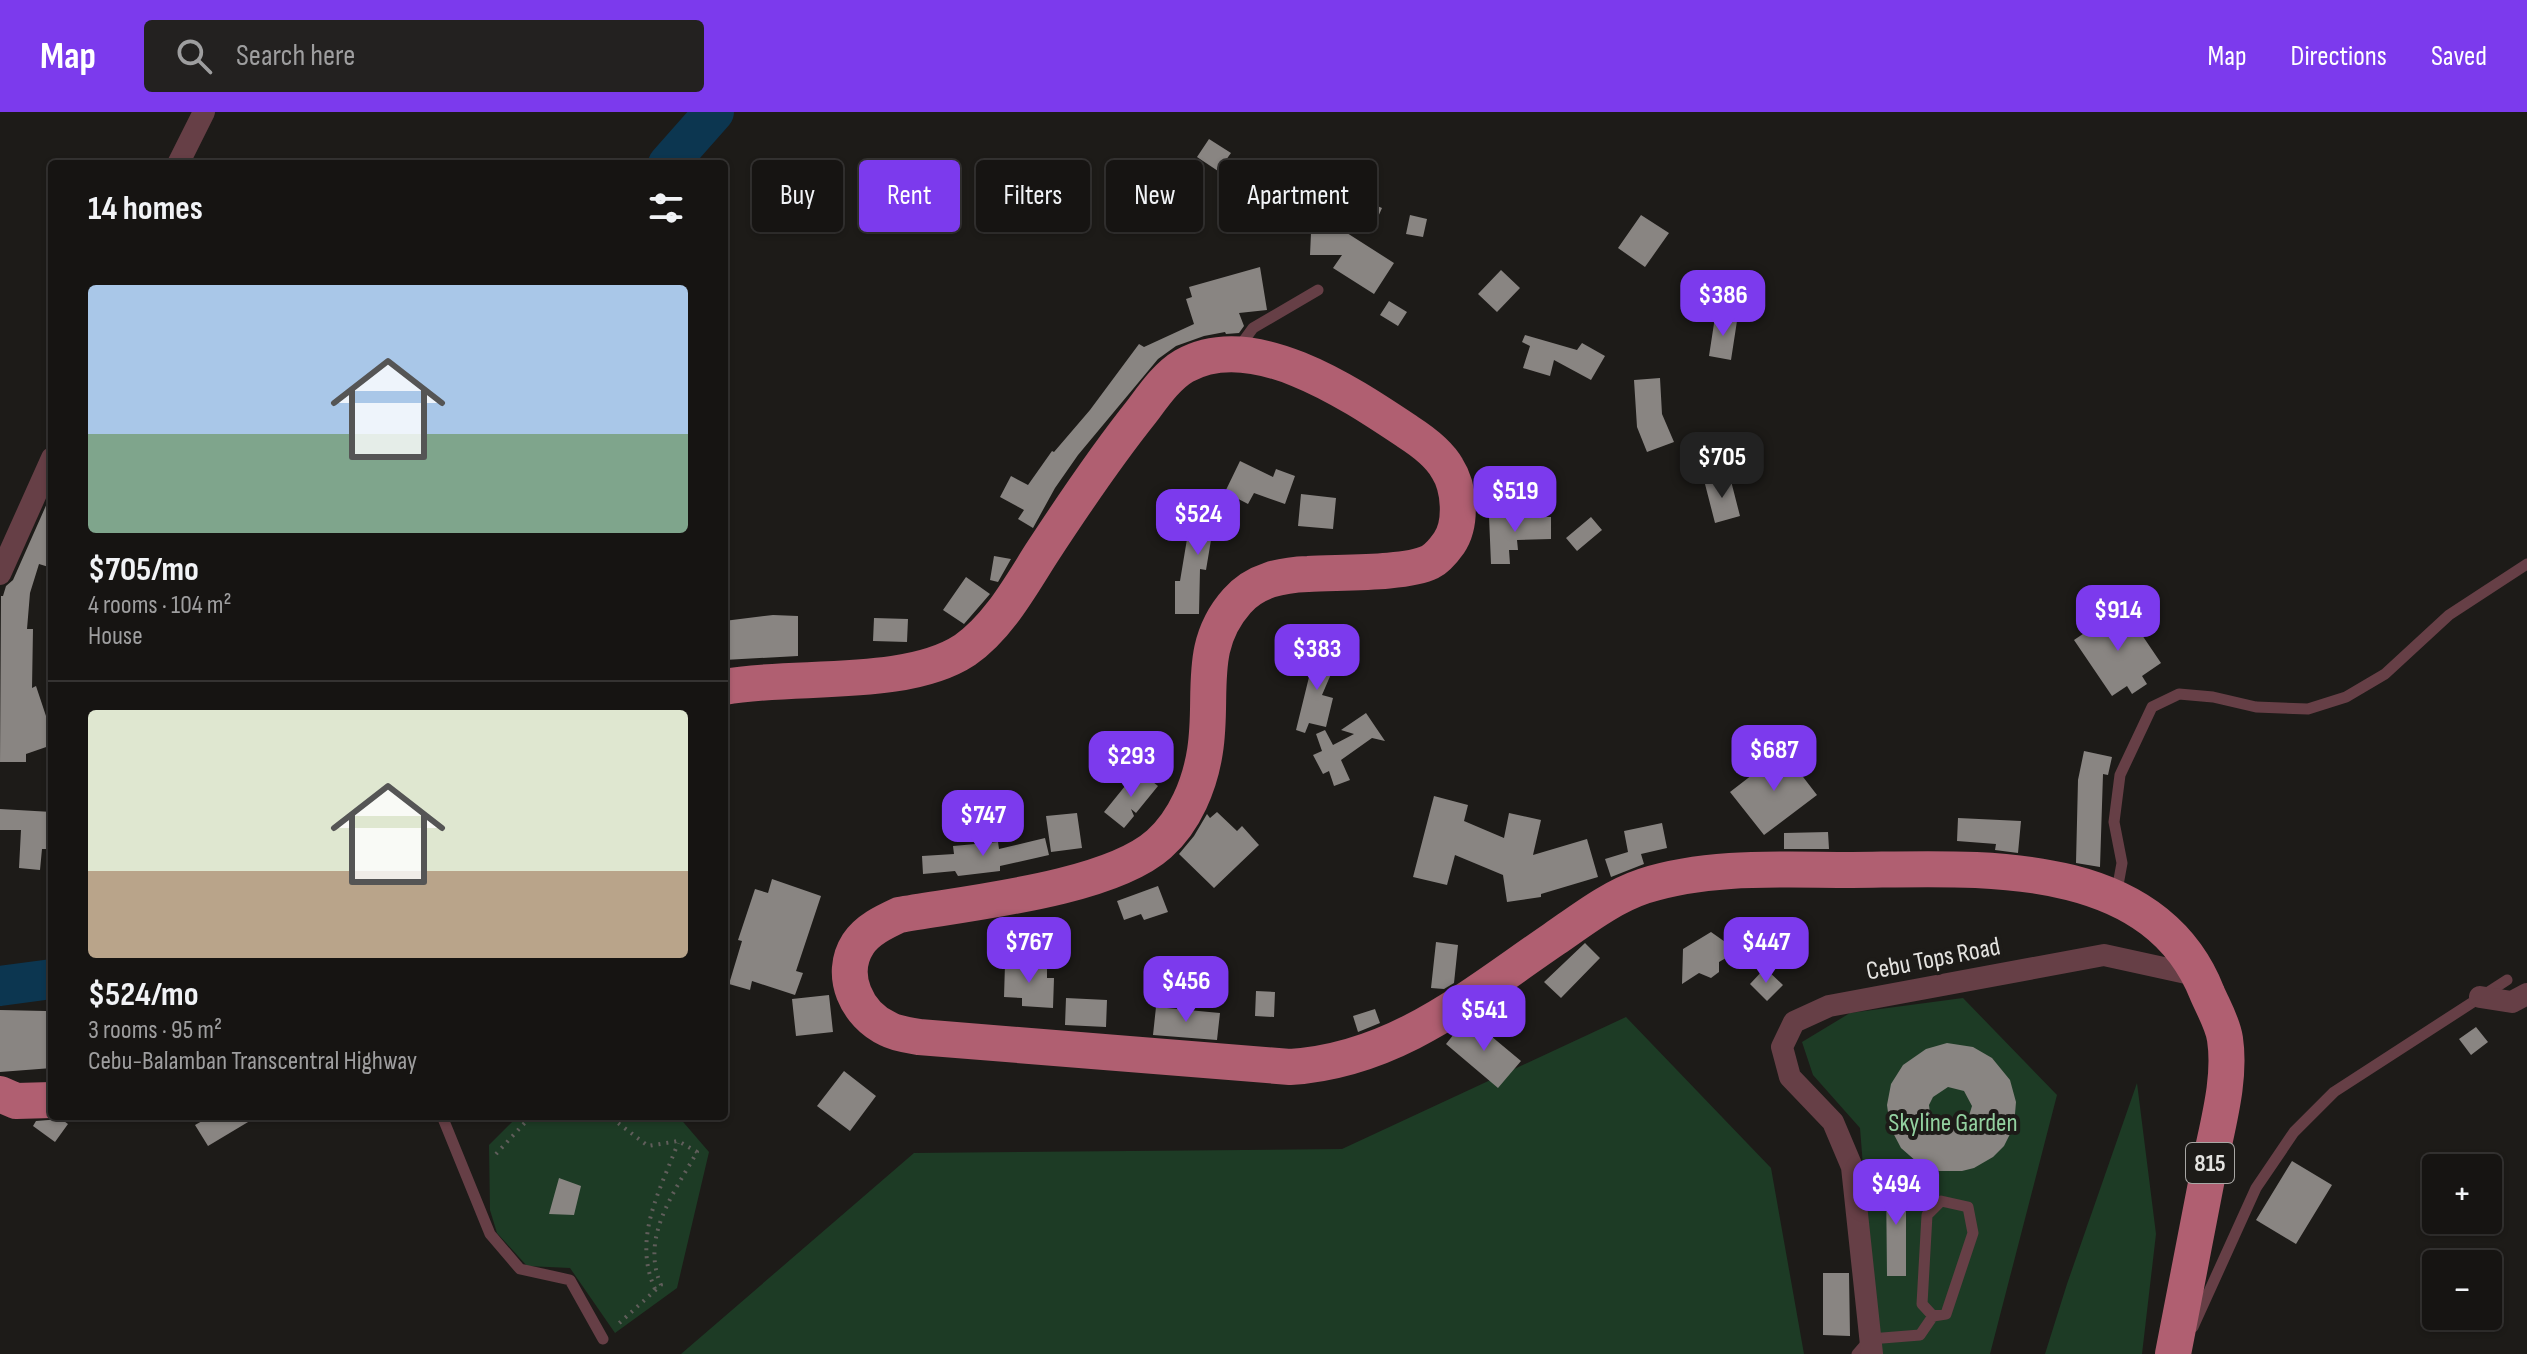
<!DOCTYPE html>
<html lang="en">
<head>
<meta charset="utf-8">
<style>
	body { margin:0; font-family:"Sofia Sans Condensed",sans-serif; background:#232120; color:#f1f3f6; height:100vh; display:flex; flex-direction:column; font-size:30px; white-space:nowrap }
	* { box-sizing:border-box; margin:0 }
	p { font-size:26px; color:#9e9e9f }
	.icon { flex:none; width:44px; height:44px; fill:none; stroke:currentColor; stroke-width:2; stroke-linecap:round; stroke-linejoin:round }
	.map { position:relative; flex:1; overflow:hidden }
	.details { position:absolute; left:48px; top:48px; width:680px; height:960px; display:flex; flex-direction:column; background:#161412; border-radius:8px; box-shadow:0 2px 6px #0004,0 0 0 2px #353332 }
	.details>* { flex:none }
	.top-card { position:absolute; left:752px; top:48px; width:760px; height:72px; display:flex; gap:16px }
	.buttons { position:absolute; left:2422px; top:1042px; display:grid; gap:16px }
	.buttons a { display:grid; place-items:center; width:80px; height:80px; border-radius:8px; background:#161412; box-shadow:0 2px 6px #0004,0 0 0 2px #353332; font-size:40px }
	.price { position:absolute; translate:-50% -68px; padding:0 18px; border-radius:16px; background:#7c3aed; color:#fff; font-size:26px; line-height:52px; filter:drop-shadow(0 2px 4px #0008) }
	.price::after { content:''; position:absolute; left:50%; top:48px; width:24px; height:18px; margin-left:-12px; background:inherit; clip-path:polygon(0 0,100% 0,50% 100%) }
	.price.on { background:#222; color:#fff }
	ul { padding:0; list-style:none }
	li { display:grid; align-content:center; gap:16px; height:424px; padding:0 40px }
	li+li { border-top:2px solid #353332 }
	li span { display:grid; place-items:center; height:248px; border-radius:8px; color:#555 }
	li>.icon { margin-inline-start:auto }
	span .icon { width:144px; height:144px; fill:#fffc; stroke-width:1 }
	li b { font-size:34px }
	h2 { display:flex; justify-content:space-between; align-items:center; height:96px; padding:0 40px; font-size:34px }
	.tag { padding:0 28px; border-radius:8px; background:#161412; box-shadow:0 2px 6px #0004,0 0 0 2px #353332; font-size:28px; line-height:72px }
	.tag.on { background:#7c3aed; color:#fff }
	header { display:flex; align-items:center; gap:48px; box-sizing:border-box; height:112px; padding:0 40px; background:#7c3aed; color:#fff }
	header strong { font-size:38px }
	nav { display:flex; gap:44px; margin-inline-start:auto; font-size:28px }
	.search { width:560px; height:72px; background:#232120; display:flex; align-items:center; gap:20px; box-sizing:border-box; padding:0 28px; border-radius:8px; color:#9e9e9f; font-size:30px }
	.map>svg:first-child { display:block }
</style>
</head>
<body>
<header>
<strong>Map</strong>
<div class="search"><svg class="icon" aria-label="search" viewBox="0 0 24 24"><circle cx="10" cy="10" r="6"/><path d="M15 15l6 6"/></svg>Search here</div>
<nav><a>Map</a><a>Directions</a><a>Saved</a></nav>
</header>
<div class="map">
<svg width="2527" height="1242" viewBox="0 0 2527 1242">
	<rect width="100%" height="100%" fill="#1d1b18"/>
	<!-- green -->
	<path fill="#1d3b25" d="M1963,886L2057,983L1990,1242H1878L1860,1016L1813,963L1802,930L1850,901Z
		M1626,905L1771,1056L1804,1242H681L914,1041L1342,1037Z
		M2137,971L2156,1122L2142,1242H2045L2067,1172Z
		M518,1004H678L709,1040L677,1176L615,1221L570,1156L527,1154L497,1121L490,1098L489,1033Z"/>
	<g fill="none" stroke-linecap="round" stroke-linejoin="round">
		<!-- river -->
		<path stroke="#0c3650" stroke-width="40" d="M668,52L714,0
			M0,874L52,867"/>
	</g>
	<!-- building -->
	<path fill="#898582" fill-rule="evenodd" d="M1209,27L1231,41L1218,59L1197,45Z
		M1271,49L1274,51L1264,71L1274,80L1261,93L1256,88L1243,114L1221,100Z
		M1358,86L1382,96L1374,114L1348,109Z
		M1410,103L1427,107L1423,125L1406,122Z
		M1641,103L1669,121L1645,155L1618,136Z
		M1311,121H1347L1394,151L1374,182L1333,156L1342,143H1310Z
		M1260,155L1267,198L1239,201L1244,214L1239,221L1226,222L1225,220L1204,224L1176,234L1158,247L1078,343L1055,376L1033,416L1018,407L1024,398L1000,385L1011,364L1028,373L1052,339L1054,340L1090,298L1139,232L1144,235L1194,212L1186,187L1192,185L1189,175Z
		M1501,158L1520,176L1497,200L1478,182Z
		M1389,189L1407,200L1398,214L1380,203Z
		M1715,205L1737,209L1731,248L1709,244Z
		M1525,223L1577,238L1582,231L1605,244L1591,268L1554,248L1550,264L1523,256L1530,234L1522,230Z
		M1660,266L1662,302L1674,330L1647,340L1637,315L1634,268Z
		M1240,349L1273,365L1276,357L1295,364L1285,392L1254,381L1248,392L1225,380Z
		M1730,365L1740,404L1715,411L1705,372Z
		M52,380V456L39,452L30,481L27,517H33L32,576L36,574L52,622V633L26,642V650H0L1,484H3L6,474L13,468Z
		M1301,382L1336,386L1333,417L1298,414Z
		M1216,386L1232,397L1211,428L1206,458L1200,457L1199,502H1175V469H1180L1190,409L1199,410Z
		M1516,403V405H1551V427L1517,428L1518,438H1509L1510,452H1491L1489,404Z
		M1591,405L1602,418L1577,439L1566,426Z
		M994,444L1011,447L998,470L990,468Z
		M966,465L990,482L964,512L943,498Z
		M2123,495L2161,551L2142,564L2147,572L2132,582L2127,574L2112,584L2074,528Z
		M773,503L798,504V544L724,548V509Z
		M874,506L908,507L907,530L873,529Z
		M1314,538L1337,548L1322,583L1333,586L1326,615L1309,611L1305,621L1296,618L1310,561L1305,559Z
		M1366,601L1385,629L1372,626L1341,648L1350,668L1334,674L1329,659L1323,662L1313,643L1322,639L1316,622L1325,618L1333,633L1354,622L1341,618Z
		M1783,639L1817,683L1764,723L1730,680Z
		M2084,639L2112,645L2108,663L2103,662L2100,755L2076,751L2078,668Z
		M1138,658L1158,674L1136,701L1131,697L1134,704L1124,716L1104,700Z
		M1434,684L1468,693L1464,709L1504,726L1509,701L1541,708L1533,743L1587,727L1598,765L1541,782V785L1507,790L1503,763L1455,743L1447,773L1413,765Z
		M0,697L52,700V737H42L40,758L19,756L21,718H0Z
		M1217,700L1237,719L1242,714L1259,733L1214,776L1179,742L1194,724L1207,702L1210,706Z
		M1077,701L1082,736L1051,740L1046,704Z
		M1958,706L2021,709L2018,741L1995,738L1996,732L1957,729Z
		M1662,711L1667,736L1641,742L1644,752L1611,765L1605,747L1628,740L1624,719Z
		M1828,720L1829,737H1784V721Z
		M1045,726L1049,743L1000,754V759L958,764L955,759L923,762L922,744L954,742L953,734L998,730L999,737Z
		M772,767L821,784L796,859L803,861L795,883L752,869L750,878L729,872L742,829L738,828L755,777L768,781Z
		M1158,774L1168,800L1144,808L1141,802L1124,808L1117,789Z
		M1711,820L1738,839L1719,850V860L1711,866L1699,861L1682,872L1683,837Z
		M1436,830L1458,833L1454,871L1444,877L1431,876Z
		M1585,831L1600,846L1561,886L1544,870Z
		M1005,852L1047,854V866H1054L1053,896L1022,894V886L1004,885Z
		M1765,856L1783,873L1767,889L1750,872Z
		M1256,879L1275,880L1274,905L1255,904Z
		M829,883L833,920L796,924L792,887Z
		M1066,886L1107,888L1106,915L1065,913Z
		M1156,895L1220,901L1217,928L1153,923Z
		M1375,897L1380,911L1358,920L1353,904Z
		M0,898L46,899V905H52V956L0,960Z
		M1473,909L1521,949L1498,976L1446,932L1458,917Z
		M2476,915L2488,930L2471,943L2459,927Z
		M1947,931L1973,935L1992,946L2010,968L2016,990L2014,1014L2004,1034L1993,1045L1974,1056L1962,1059H1939L1917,1050L1901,1036L1890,1015L1887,993L1891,972L1903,953L1926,937ZM1948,975L1964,979L1972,994L1967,1010L1954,1017L1940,1015L1930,1002L1929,993L1933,985Z
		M844,959L876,984L850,1019L817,994Z
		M211,1004H258L208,1034L195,1013Z
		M61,1007L68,1012L55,1030L33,1014L36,1009Z
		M2292,1049L2332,1073L2296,1132L2256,1108Z
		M559,1066L581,1074L574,1103L549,1102Z
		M1886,1066H1906V1164H1887Z
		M1823,1161H1849L1850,1224L1823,1223Z"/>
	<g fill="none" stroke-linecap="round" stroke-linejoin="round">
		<!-- path -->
		<path stroke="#605e5b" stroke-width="4" stroke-dasharray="2 6" stroke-linecap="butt" d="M615,1004L618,1011L648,1034L678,1029L697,1040C674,1081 640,1125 661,1173L615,1215
			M496,1042L531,1004
			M655,1177C632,1126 660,1079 678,1031"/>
		<!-- service -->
		<path stroke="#663f46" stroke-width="11" d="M1237,238L1253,216L1318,178
			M2116,784L2122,751L2114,710L2120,663L2152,595L2179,582L2213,585L2256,595L2308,597L2346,585L2385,562L2449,503L2527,452
			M442,1004L490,1122L520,1157L570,1168L603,1227
			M1941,1089L1968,1095L1973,1121L1946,1202L1933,1204L1922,1192L1927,1103Z
			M2193,1215L2256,1076L2294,1020L2334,980L2507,868
			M1857,1242L1870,1227L1920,1223L1933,1204"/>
		<!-- minor -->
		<path stroke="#663f46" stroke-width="22" d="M178,52L204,0
			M0,462L52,346
			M2480,885L2512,890L2527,882
			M1872,1242L1852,1055L1833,1010L1790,965L1782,935L1794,910L1829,894L2104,843L2200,864"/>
		<!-- primary -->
		<path stroke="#b05f71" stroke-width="36" d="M724,575C794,562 906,577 965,538C998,515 1020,475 1041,442C1073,393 1106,344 1142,299C1154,283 1167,264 1184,254C1253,215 1351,282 1408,320C1422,329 1439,342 1447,356C1460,376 1462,412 1449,431C1444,438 1438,446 1430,450C1406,462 1338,460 1308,462C1282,463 1255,468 1237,489C1196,535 1214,583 1205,639C1200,672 1185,709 1159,732C1109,777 967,791 899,803C884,810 867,818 858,832C838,863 857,903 888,917C897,922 909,923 919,925L1290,955C1396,948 1469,885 1554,827C1583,807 1611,785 1644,774C1710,753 1783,758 1852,758C1974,757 2152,742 2207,881C2213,895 2223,912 2225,927C2231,967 2218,1011 2210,1051C2198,1114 2186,1178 2173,1242
			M0,982L16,989L52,988"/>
	</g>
	<g text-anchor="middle" stroke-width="8" stroke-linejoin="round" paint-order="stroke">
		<!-- shield labels -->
		<rect fill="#1d1b18" stroke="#a8a7a4" stroke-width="2" x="2186" y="1031" width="48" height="40" rx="6"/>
		<g font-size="24" font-weight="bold" fill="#e4e3e0">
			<text x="2210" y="1059">815</text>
		</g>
		<!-- street labels -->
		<g font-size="26" fill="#e4e3e0" stroke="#1d1b18">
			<text transform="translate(1933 846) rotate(-11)" y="9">Cebu Tops Road</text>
		</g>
		<!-- park labels -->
		<g font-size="26" fill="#93d1a0" stroke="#1d1b18">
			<text x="1953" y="1019">Skyline Garden</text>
		</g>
	</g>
</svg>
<div class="buttons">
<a>+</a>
<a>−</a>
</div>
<b class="price" style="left:1723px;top:226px">$386</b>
<b class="price on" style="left:1722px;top:388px">$705</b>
<b class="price" style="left:1515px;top:422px">$519</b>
<b class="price" style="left:1198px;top:445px">$524</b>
<b class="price" style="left:2118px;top:541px">$914</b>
<b class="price" style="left:1317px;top:580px">$383</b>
<b class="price" style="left:1774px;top:681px">$687</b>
<b class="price" style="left:1131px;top:687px">$293</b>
<b class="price" style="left:983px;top:746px">$747</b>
<b class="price" style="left:1029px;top:873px">$767</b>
<b class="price" style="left:1766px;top:873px">$447</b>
<b class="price" style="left:1186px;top:912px">$456</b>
<b class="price" style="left:1484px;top:941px">$541</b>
<b class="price" style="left:1896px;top:1115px">$494</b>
<div class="top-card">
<a class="tag">Buy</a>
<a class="tag on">Rent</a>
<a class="tag">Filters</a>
<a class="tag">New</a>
<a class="tag">Apartment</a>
</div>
<section class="details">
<h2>14 homes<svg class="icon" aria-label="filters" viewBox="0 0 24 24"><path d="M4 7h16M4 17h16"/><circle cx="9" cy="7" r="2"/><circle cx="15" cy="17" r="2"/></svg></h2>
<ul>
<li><span style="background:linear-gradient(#a9c7e8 60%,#7fa58c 0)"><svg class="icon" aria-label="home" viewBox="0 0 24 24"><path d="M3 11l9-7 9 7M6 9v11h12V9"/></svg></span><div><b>$705/mo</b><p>4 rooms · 104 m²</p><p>House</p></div></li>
<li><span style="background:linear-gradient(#dfe7d0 65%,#b9a48a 0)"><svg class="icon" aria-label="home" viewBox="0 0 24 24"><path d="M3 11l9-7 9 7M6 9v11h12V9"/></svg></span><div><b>$524/mo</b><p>3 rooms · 95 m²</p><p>Cebu-Balamban Transcentral Highway</p></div></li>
</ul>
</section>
</div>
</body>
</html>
